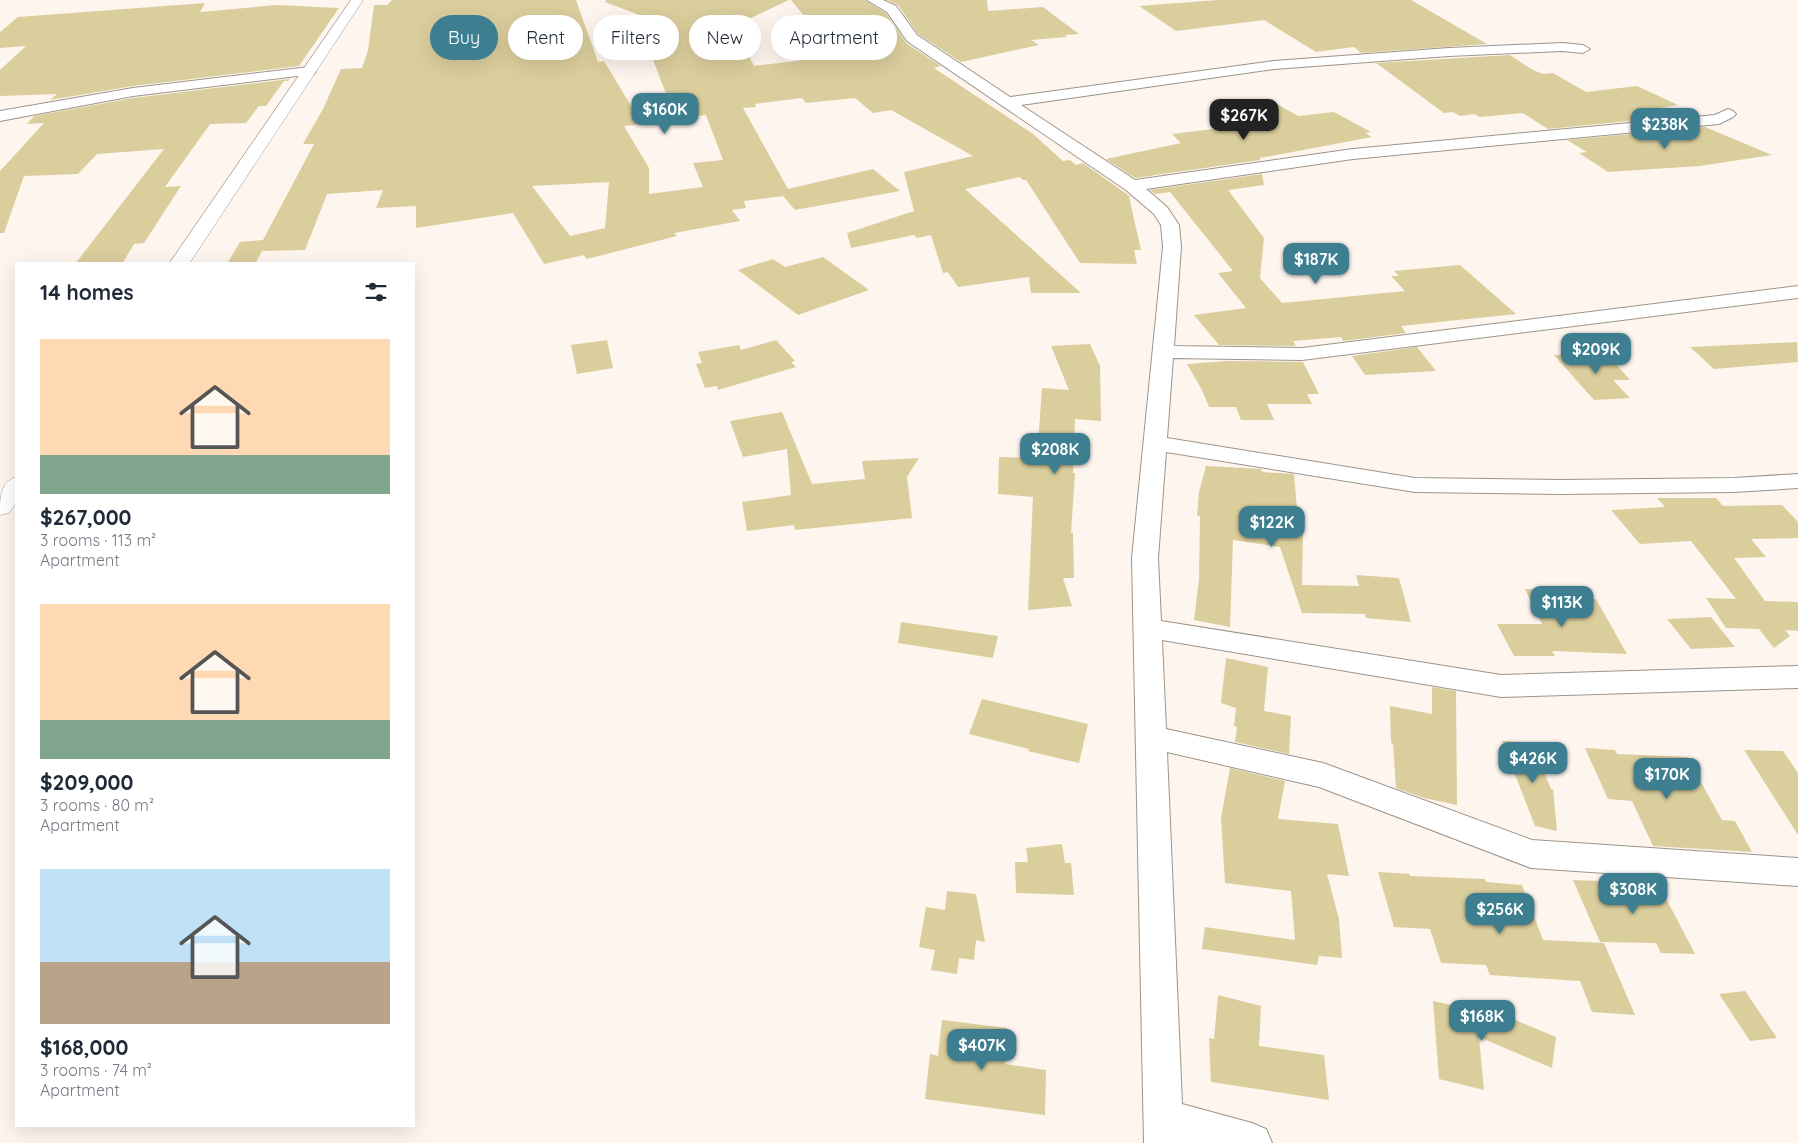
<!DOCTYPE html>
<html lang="en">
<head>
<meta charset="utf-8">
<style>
	body { margin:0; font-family:Quicksand,sans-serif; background:#f2f2f3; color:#1f2937; height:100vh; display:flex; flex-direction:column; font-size:19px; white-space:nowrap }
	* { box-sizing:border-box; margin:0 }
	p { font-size:16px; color:#747a83 }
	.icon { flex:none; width:28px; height:28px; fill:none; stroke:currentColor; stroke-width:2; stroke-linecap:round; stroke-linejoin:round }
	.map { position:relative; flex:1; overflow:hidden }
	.drawer { position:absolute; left:15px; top:262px; width:400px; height:865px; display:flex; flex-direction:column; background:#fff; border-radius:0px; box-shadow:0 5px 20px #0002 }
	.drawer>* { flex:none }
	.top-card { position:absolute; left:430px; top:15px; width:475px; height:45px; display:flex; gap:10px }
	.price { position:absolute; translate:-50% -42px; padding:0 11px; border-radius:10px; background:#3d7f90; color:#fff; font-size:16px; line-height:32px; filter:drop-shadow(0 1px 2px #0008) }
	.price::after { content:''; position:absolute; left:50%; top:30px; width:15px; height:11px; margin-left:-8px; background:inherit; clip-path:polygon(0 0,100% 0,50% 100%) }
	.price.selected { background:#222; color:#fff }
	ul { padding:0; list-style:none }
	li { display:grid; align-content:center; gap:10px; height:265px; padding:0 25px }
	li span { display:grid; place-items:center; height:155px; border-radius:0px; color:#555 }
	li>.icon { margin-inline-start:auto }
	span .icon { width:90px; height:90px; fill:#fffc; stroke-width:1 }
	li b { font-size:21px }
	h2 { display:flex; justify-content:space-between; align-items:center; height:60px; padding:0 25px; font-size:21px }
	.chip { padding:0 18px; border-radius:22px; background:#fff; box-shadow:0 5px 20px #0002; font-size:18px; line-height:45px }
	.chip.selected { background:#3d7f90; color:#fff }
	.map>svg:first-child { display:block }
</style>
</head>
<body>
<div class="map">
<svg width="1798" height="1143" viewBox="0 0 1798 1143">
	<rect width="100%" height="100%" fill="#fef5ee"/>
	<!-- building -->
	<path fill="#dbce9d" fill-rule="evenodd" d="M392,0H576L598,62L604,61L642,124L624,126L649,168V194L703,187L693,163L723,160L706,115L676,119L646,42L650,19L605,2L606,0H789L734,26L754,66L837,56L791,0H865L886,13L906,43L941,66L934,68L1033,134L1063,161L1070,160L1076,165L1083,163L1131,197H1129L1141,250H1134L1137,264L1080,263L1026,180H1023L1020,177L965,189L1081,293H1031L1029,277L958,287L948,272L943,273L931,235L917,238L914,235L851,248L847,233L914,211L904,172L973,156L891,110L873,113L855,98L806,103L802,98L755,104L756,107L743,108L788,189L873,169L900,191L795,210L783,196L744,201L746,208L732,210L740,221L674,233L677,236L587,259L582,253L584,255L544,264L513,213L416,228V206L376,208L383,190L327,194L305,250L262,251L255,264H227L240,242L263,240L314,144H303L323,109L341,69L362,68L368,50L374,5H387ZM609,182L605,228L570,236L532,186Z
		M887,0H987L988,11L1043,7L1079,34L1065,35L1067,37L1031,40L1039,45L961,62L918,34L898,5Z
		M1218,0H1411L1487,44L1361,53L1354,47L1316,52L1264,20L1176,31L1139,6Z
		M205,3L200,12L277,5L339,8L299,66L133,86L50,100L57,94L0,96V70L26,46L0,48V32L18,17Z
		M1510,55L1533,70L1543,74L1553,73L1586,92L1637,86L1678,105L1659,108L1679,116L1548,129L1523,113L1480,117L1474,114L1460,116L1453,112L1444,113L1376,63Z
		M290,79L288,81H284L266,106H259L246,123L210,124L165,187L181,186L144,243L134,244L122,264H75L164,149L97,154L78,174L24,176L4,233H0V171L44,123L27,124L34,116L133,98Z
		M1270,100L1298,116L1334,112L1371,132L1365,133L1372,137L1260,158V160L1135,178L1106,159L1181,143L1172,134L1239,126L1229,118L1247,116L1232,107Z
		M1705,127L1772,155L1700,166L1608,172L1579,153L1587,152L1567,140Z
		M1262,174L1264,185L1228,190L1264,238L1260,278L1282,303L1405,291L1391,276H1399L1394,271L1460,265L1516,314L1401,326L1406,333L1343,341L1341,337L1293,341L1296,346L1219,345L1194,315L1246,308L1218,273L1233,271L1170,192L1155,194L1150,190Z
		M823,257L869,290L798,315L738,270L773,259L785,267Z
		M607,340L613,368L577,374L571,345Z
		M776,340L795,361L791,362L796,367L718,390L717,386L705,388L696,364L702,363L698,352L739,345L741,350Z
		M1797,342L1798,362L1714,369L1690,347Z
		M1090,344L1100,366L1101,421L1075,419L1073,473H1075L1071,533H1073L1074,578H1063L1072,606L1028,610L1033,497L998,494L999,457L1037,458L1042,388L1069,390L1051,346Z
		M1417,347L1436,371L1365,375L1352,356Z
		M1606,353L1630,380H1613L1630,398L1594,400L1554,355Z
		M1227,361L1303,362L1319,394H1307L1312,404H1267L1274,420H1241L1236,407H1209L1202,390L1187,364Z
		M782,412L812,484L865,479L862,461L919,458L907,477L912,518L795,530L794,525L747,531L742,502L791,495L787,449L743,457L730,421Z
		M1206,466L1261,469L1262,472L1294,474L1299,532H1303L1302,585L1359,586L1356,575L1399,578L1411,622L1366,618L1365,614L1302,613L1280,547L1233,540L1230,627L1194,620L1199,579L1200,516H1197L1199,492Z
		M1657,498H1716L1723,506L1782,505L1798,522V538L1751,539L1766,557L1734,558L1765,601L1798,602V631L1785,630L1790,636L1774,648L1759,629L1726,628L1706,598L1736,599L1691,541L1640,544L1611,510L1665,507Z
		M1525,589L1557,590L1561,598L1596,599L1627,654L1552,651L1555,656H1514L1497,624H1542Z
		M1711,617L1735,647L1691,649L1667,619Z
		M901,622L998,636L993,658L898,643Z
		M1226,658L1268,667L1264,711L1291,716L1289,754L1235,742L1237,727L1234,726L1236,708L1221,703Z
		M1432,687L1456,691L1457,805L1424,798L1396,788L1393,744L1391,743L1390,706L1432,714Z
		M982,699L1088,724L1079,763L1028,751L1029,749L969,734Z
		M1502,741L1532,743L1551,789H1553L1557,831L1535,826Z
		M1585,748L1615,750L1617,754L1687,757L1722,820L1735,821L1752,852L1653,846L1632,801L1608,799Z
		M1744,750L1783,751L1798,773V835Z
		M1230,768L1285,781L1278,819L1338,824L1349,876L1327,874L1339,919L1342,958L1319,956L1317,965L1202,949L1205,927L1295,940L1291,891L1225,883L1221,818Z
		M1062,844L1065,863H1071L1074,895L1016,893L1015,862H1028L1026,848Z
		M1378,872L1410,874V876L1485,879L1486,882L1522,885L1543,940L1604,943L1635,1015L1592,1012L1580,981L1490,975L1486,965L1441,963L1430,929L1394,927Z
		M1573,880L1658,883L1695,954L1661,953L1656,943L1600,942Z
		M947,891L976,894L985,942L976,940L974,960L959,958L957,974L931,970L935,950L919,947L926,907L945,910Z
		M1745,991L1777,1038L1750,1041L1719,994Z
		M1218,995L1261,1006L1259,1046L1324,1055L1329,1100L1211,1082L1209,1038L1214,1039Z
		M1433,1001L1510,1018L1556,1037L1552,1068L1479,1037L1484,1090L1439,1079Z
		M942,1020L1007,1028L1005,1064L1046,1070L1045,1115L925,1099L930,1054L938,1056Z"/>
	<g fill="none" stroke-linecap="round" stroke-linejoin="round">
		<!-- street casing -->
		<g stroke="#9d948b" stroke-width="2">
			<path id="street" d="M867,0H883L896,6L917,35L1010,97L1274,61L1449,48L1562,43L1583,45L1590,49L1583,53L1562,51L1449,56L1274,69L1021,105L1135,180L1353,149L1715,115L1728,109L1733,111L1736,114L1733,117L1719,124L1353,159L1146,189L1167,207L1179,225L1181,247L1174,346L1302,348L1798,286V298L1302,360L1173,358L1167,438L1415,478L1561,480L1734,478L1798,474V488L1734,492L1561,494L1415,492L1166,452L1158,558L1161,621L1501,675L1798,666V688L1501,697L1162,640L1166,729L1323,763L1532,840L1798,858V886L1531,868L1319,787L1167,752L1182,1104L1252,1123L1266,1129L1272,1143H1144L1132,558L1163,247L1161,225L1154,214L1126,190L907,41L887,12Z
				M309,67L314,68L316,71L314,74L133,96L0,121V111L133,88Z"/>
		</g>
		<!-- secondary casing -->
		<g stroke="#9d948b" stroke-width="1">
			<path id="secondary" d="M351,0H363L189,264H169Z
				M16,477V503L9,513L0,515C0,498 0,482 16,477Z"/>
		</g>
		<!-- street -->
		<use href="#street" fill="#fff" fill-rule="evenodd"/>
		<!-- secondary -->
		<use href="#secondary" fill="#fff" fill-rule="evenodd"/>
	</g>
</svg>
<b class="price" style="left:665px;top:135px">$160K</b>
<b class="price selected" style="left:1244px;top:141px">$267K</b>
<b class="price" style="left:1665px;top:150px">$238K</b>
<b class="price" style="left:1316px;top:285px">$187K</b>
<b class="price" style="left:1596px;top:375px">$209K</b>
<b class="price" style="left:1055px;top:475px">$208K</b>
<b class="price" style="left:1272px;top:548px">$122K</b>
<b class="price" style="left:1562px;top:628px">$113K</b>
<b class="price" style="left:1533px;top:784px">$426K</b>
<b class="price" style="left:1667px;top:800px">$170K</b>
<b class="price" style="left:1633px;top:915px">$308K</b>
<b class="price" style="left:1500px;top:935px">$256K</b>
<b class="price" style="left:1482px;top:1042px">$168K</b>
<b class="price" style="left:982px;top:1071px">$407K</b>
<div class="top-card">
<a class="chip selected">Buy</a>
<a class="chip">Rent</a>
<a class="chip">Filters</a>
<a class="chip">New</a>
<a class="chip">Apartment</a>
</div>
<section class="drawer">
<h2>14 homes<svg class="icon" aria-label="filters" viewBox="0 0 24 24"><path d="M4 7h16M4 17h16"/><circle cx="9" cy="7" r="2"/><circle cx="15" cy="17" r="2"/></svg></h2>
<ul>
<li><span style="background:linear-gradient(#ffd9b3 75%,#7fa58c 0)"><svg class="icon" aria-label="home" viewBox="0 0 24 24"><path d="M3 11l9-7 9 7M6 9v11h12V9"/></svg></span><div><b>$267,000</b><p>3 rooms · 113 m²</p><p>Apartment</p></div></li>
<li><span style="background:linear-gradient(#ffd9b3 75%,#7fa58c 0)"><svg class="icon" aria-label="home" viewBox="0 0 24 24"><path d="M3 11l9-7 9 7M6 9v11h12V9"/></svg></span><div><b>$209,000</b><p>3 rooms · 80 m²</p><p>Apartment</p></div></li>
<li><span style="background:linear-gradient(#bfe0f5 60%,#b9a48a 0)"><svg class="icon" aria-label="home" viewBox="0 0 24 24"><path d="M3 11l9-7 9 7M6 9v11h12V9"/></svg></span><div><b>$168,000</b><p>3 rooms · 74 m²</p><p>Apartment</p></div></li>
</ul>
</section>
</div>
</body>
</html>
